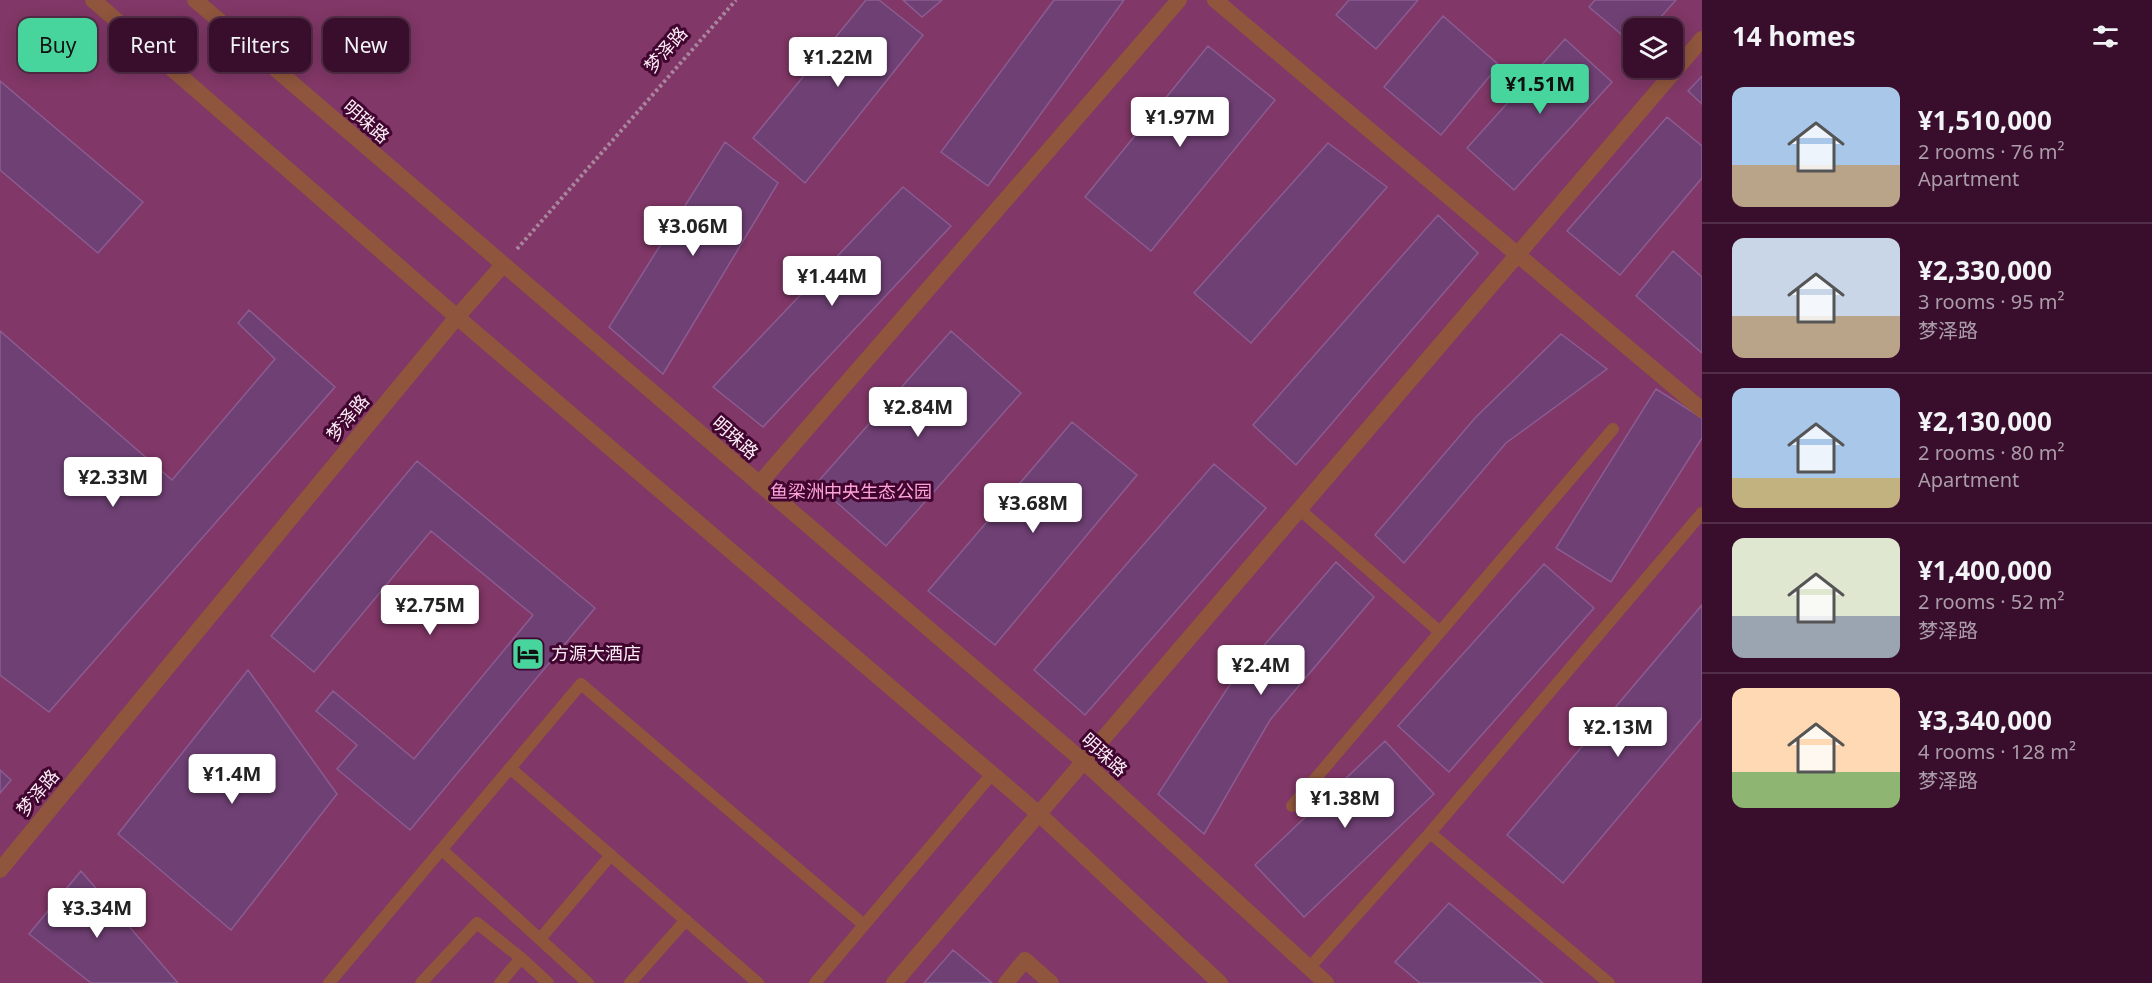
<!DOCTYPE html>
<html lang="en">
<head>
<meta charset="utf-8">
<style>
	body { margin:0; font-family:"Noto Sans","Noto Sans SC",sans-serif; background:#441c38; color:#f1f3f6; height:100vh; display:flex; flex-direction:column; font-size:22px; white-space:nowrap }
	* { box-sizing:border-box; margin:0 }
	p { font-size:20px; color:#ab9ca9 }
	.icon { flex:none; width:33px; height:33px; fill:none; stroke:currentColor; stroke-width:2; stroke-linecap:round; stroke-linejoin:round }
	.map { position:relative; flex:1; overflow:hidden }
	.side { display:flex; flex-direction:column; background:#390e2c; width:450px }
	.side>* { flex:none }
	.guide { position:absolute; left:18px; top:18px; width:570px; height:54px; display:flex; gap:12px }
	.tools { position:absolute; left:1623px; top:18px; display:grid; gap:12px }
	.tools a { display:grid; place-items:center; width:60px; height:60px; border-radius:12px; background:#390e2c; box-shadow:0 3px 15px #0003,0 0 0 2px #532e48; font-size:30px }
	.price { position:absolute; translate:-50% -51px; padding:0 14px; border-radius:6px; background:#fff; color:#222; font-size:20px; line-height:39px; filter:drop-shadow(0 2px 3px #0008) }
	.price::after { content:''; position:absolute; left:50%; top:36px; width:18px; height:14px; margin-left:-9px; background:inherit; clip-path:polygon(0 0,100% 0,50% 100%) }
	.price.selected { background:#48d49d; color:#111 }
	ul { padding:0; list-style:none }
	li { display:flex; align-items:center; gap:18px; height:150px; padding:0 30px }
	li+li { border-top:2px solid #532e48 }
	li span { display:grid; place-items:center; flex:none; width:168px; height:120px; border-radius:12px; color:#555 }
	li>.icon { margin-inline-start:auto }
	span .icon { width:72px; height:72px; fill:#fffc; stroke-width:1 }
	li b { font-size:26px }
	h2 { display:flex; justify-content:space-between; align-items:center; height:72px; padding:0 30px; font-size:26px }
	.pill { padding:0 21px; border-radius:12px; background:#390e2c; box-shadow:0 3px 15px #0003,0 0 0 2px #532e48; font-size:21px; line-height:54px }
	.pill.selected { background:#48d49d; color:#111 }
	main { display:flex; flex:1; min-height:0 }
	.map>svg:first-child { display:block }
</style>
</head>
<body>
<main>
<div class="map">
<svg width="1702" height="983" viewBox="0 0 1702 983">
	<rect width="100%" height="100%" fill="#4c133a"/>
	<!-- green -->
	<path fill="#813767" fill-rule="evenodd" d="M0,0H1702V983H0ZM1634,28H1672V68H1634Z"/>
	<!-- building -->
	<path fill="#6f4074" stroke="#8c5c91" stroke-width="1.5" d="M866,0H879L923,35L805,183L753,138Z
		M903,0H942L922,17Z
		M1054,0H1124L988,186L941,152Z
		M1349,0H1418L1376,49L1336,15Z
		M1595,0H1676L1651,28H1634V45L1589,7Z
		M1443,16L1499,65L1441,135L1384,87Z
		M1565,39L1612,82L1514,190L1467,148Z
		M1208,46L1275,100L1151,251L1085,197Z
		M1702,76V104L1688,91Z
		M0,81L143,202L98,253L0,170Z
		M1667,117L1702,146V178L1620,275L1567,231Z
		M725,142L778,183L663,374L609,327Z
		M1328,143L1387,187L1251,343L1194,293Z
		M903,187L951,226L763,427L713,387Z
		M1438,215L1478,253L1296,465L1253,425Z
		M1673,251L1702,277V353L1636,296Z
		M249,310L335,387L49,712L0,675V331L172,480L275,359L238,323Z
		M951,331L1021,393L886,546L816,484Z
		M1561,334L1607,369L1506,443L1404,563L1375,535L1475,418Z
		M1656,389L1702,418V438L1611,582L1556,548Z
		M1072,422L1137,475L995,645L928,591Z
		M417,461L595,608L410,830L337,769L357,745L316,711L333,691L414,759L533,615L431,531L314,672L271,636Z
		M1214,464L1266,508L1085,715L1034,670Z
		M1336,562L1374,597L1270,720L1204,834L1158,794L1229,686Z
		M1544,564L1594,608L1449,772L1398,726Z
		M1702,605V718L1563,883L1507,835Z
		M248,670L337,794L231,930L118,834Z
		M1385,741L1434,794L1304,917L1255,865Z
		M0,770L11,780L0,793Z
		M81,871L178,983H91L29,934Z
		M1449,903L1543,983H1420L1395,962Z
		M953,950L992,983H924Z"/>
	<g fill="none" stroke-linecap="round" stroke-linejoin="round">
		<!-- path -->
		<path stroke="#a9869d" stroke-width="4" stroke-dasharray="3 3" stroke-linecap="butt" d="M517,249L736,0"/>
		<!-- service -->
		<path stroke="#8f553d" stroke-width="12" d="M1440,632L1613,429
			M510,768L758,983
			M1292,806L1440,632L1299,509
			M1430,833L1702,513
			M442,850L588,983
			M540,939L611,855
			M521,958L548,983
			M1309,968L1430,833L1609,983
			M329,983L581,684L864,925
			M421,983L477,923L521,958L500,983
			M630,983L686,920
			M815,983L992,774"/>
		<!-- minor -->
		<path stroke="#8f553d" stroke-width="16" d="M1215,0L1702,410
			M759,484L1179,0
			M0,870L457,317L503,265
			M894,983L1702,39
			M1006,983L1025,960L1051,983"/>
		<!-- tertiary -->
		<path stroke="#8f553d" stroke-width="16" d="M93,0L457,317L1039,814L1220,983
			M195,0L1083,761L1326,983"/>
	</g>
	<!-- icons -->
	<defs>
		<g id="hotel-square" transform="scale(1.725)"><rect x="-9" y="-9" width="18" height="18" rx="4" fill="#48d49d" stroke="#410630"/><path d="M-6-4.5h1.5V1H6V5H4.5V3h-9V5H-6ZM-4 0a1.8 1.8 0 1 1 3.6 0ZM.5 0V-2.5h3Q6-2.5 6 0Z" fill="#111"/></g>
	</defs>
	<g fill-rule="evenodd">
		<use href="#hotel-square" x="528" y="654"/>
	</g>
	<g text-anchor="middle" stroke-width="6" stroke-linejoin="round" paint-order="stroke">
		<!-- street labels -->
		<g font-size="18" fill="#fcedf5" stroke="#410630">
			<text transform="translate(666 50) rotate(-49)" y="6">梦泽路</text>
			<text transform="translate(366 122) rotate(41)" y="6">明珠路</text>
			<text transform="translate(348 418) rotate(-50)" y="6">梦泽路</text>
			<text transform="translate(735 438) rotate(41)" y="6">明珠路</text>
			<text transform="translate(1104 755) rotate(42)" y="6">明珠路</text>
			<text transform="translate(38 793) rotate(-50)" y="6">梦泽路</text>
		</g>
		<!-- park labels -->
		<g font-size="18" fill="#ffa3db" stroke="#410630">
			<text x="851" y="498">鱼梁洲中央生态公园</text>
		</g>
		<!-- poi labels -->
		<g font-size="18" fill="#fcedf5" stroke="#410630" text-anchor="start">
			<text x="551" y="660">方源大酒店</text>
		</g>
	</g>
</svg>
<div class="tools">
<a><svg class="icon" aria-label="layers" viewBox="0 0 24 24"><path d="M12 4l9 5-9 5-9-5zM3 14l9 5 9-5"/></svg></a>
</div>
<b class="price" style="left:838px;top:88px">¥1.22M</b>
<b class="price selected" style="left:1540px;top:115px">¥1.51M</b>
<b class="price" style="left:1180px;top:148px">¥1.97M</b>
<b class="price" style="left:693px;top:257px">¥3.06M</b>
<b class="price" style="left:832px;top:307px">¥1.44M</b>
<b class="price" style="left:918px;top:438px">¥2.84M</b>
<b class="price" style="left:113px;top:508px">¥2.33M</b>
<b class="price" style="left:1033px;top:534px">¥3.68M</b>
<b class="price" style="left:430px;top:636px">¥2.75M</b>
<b class="price" style="left:1261px;top:696px">¥2.4M</b>
<b class="price" style="left:1618px;top:758px">¥2.13M</b>
<b class="price" style="left:232px;top:805px">¥1.4M</b>
<b class="price" style="left:1345px;top:829px">¥1.38M</b>
<b class="price" style="left:97px;top:939px">¥3.34M</b>
<div class="guide">
<a class="pill selected">Buy</a>
<a class="pill">Rent</a>
<a class="pill">Filters</a>
<a class="pill">New</a>
</div>
</div>
<section class="side">
<h2>14 homes<svg class="icon" aria-label="filters" viewBox="0 0 24 24"><path d="M4 7h16M4 17h16"/><circle cx="9" cy="7" r="2"/><circle cx="15" cy="17" r="2"/></svg></h2>
<ul>
<li><span style="background:linear-gradient(#a9c7e8 65%,#b9a48a 0)"><svg class="icon" aria-label="home" viewBox="0 0 24 24"><path d="M3 11l9-7 9 7M6 9v11h12V9"/></svg></span><div><b>¥1,510,000</b><p>2 rooms · 76 m²</p><p>Apartment</p></div></li>
<li><span style="background:linear-gradient(#c9d6e8 65%,#b9a48a 0)"><svg class="icon" aria-label="home" viewBox="0 0 24 24"><path d="M3 11l9-7 9 7M6 9v11h12V9"/></svg></span><div><b>¥2,330,000</b><p>3 rooms · 95 m²</p><p>梦泽路</p></div></li>
<li><span style="background:linear-gradient(#a9c7e8 75%,#c2b280 0)"><svg class="icon" aria-label="home" viewBox="0 0 24 24"><path d="M3 11l9-7 9 7M6 9v11h12V9"/></svg></span><div><b>¥2,130,000</b><p>2 rooms · 80 m²</p><p>Apartment</p></div></li>
<li><span style="background:linear-gradient(#dfe7d0 65%,#9aa5b1 0)"><svg class="icon" aria-label="home" viewBox="0 0 24 24"><path d="M3 11l9-7 9 7M6 9v11h12V9"/></svg></span><div><b>¥1,400,000</b><p>2 rooms · 52 m²</p><p>梦泽路</p></div></li>
<li><span style="background:linear-gradient(#ffd9b3 70%,#8fb573 0)"><svg class="icon" aria-label="home" viewBox="0 0 24 24"><path d="M3 11l9-7 9 7M6 9v11h12V9"/></svg></span><div><b>¥3,340,000</b><p>4 rooms · 128 m²</p><p>梦泽路</p></div></li>
</ul>
</section>
</main>
</body>
</html>
